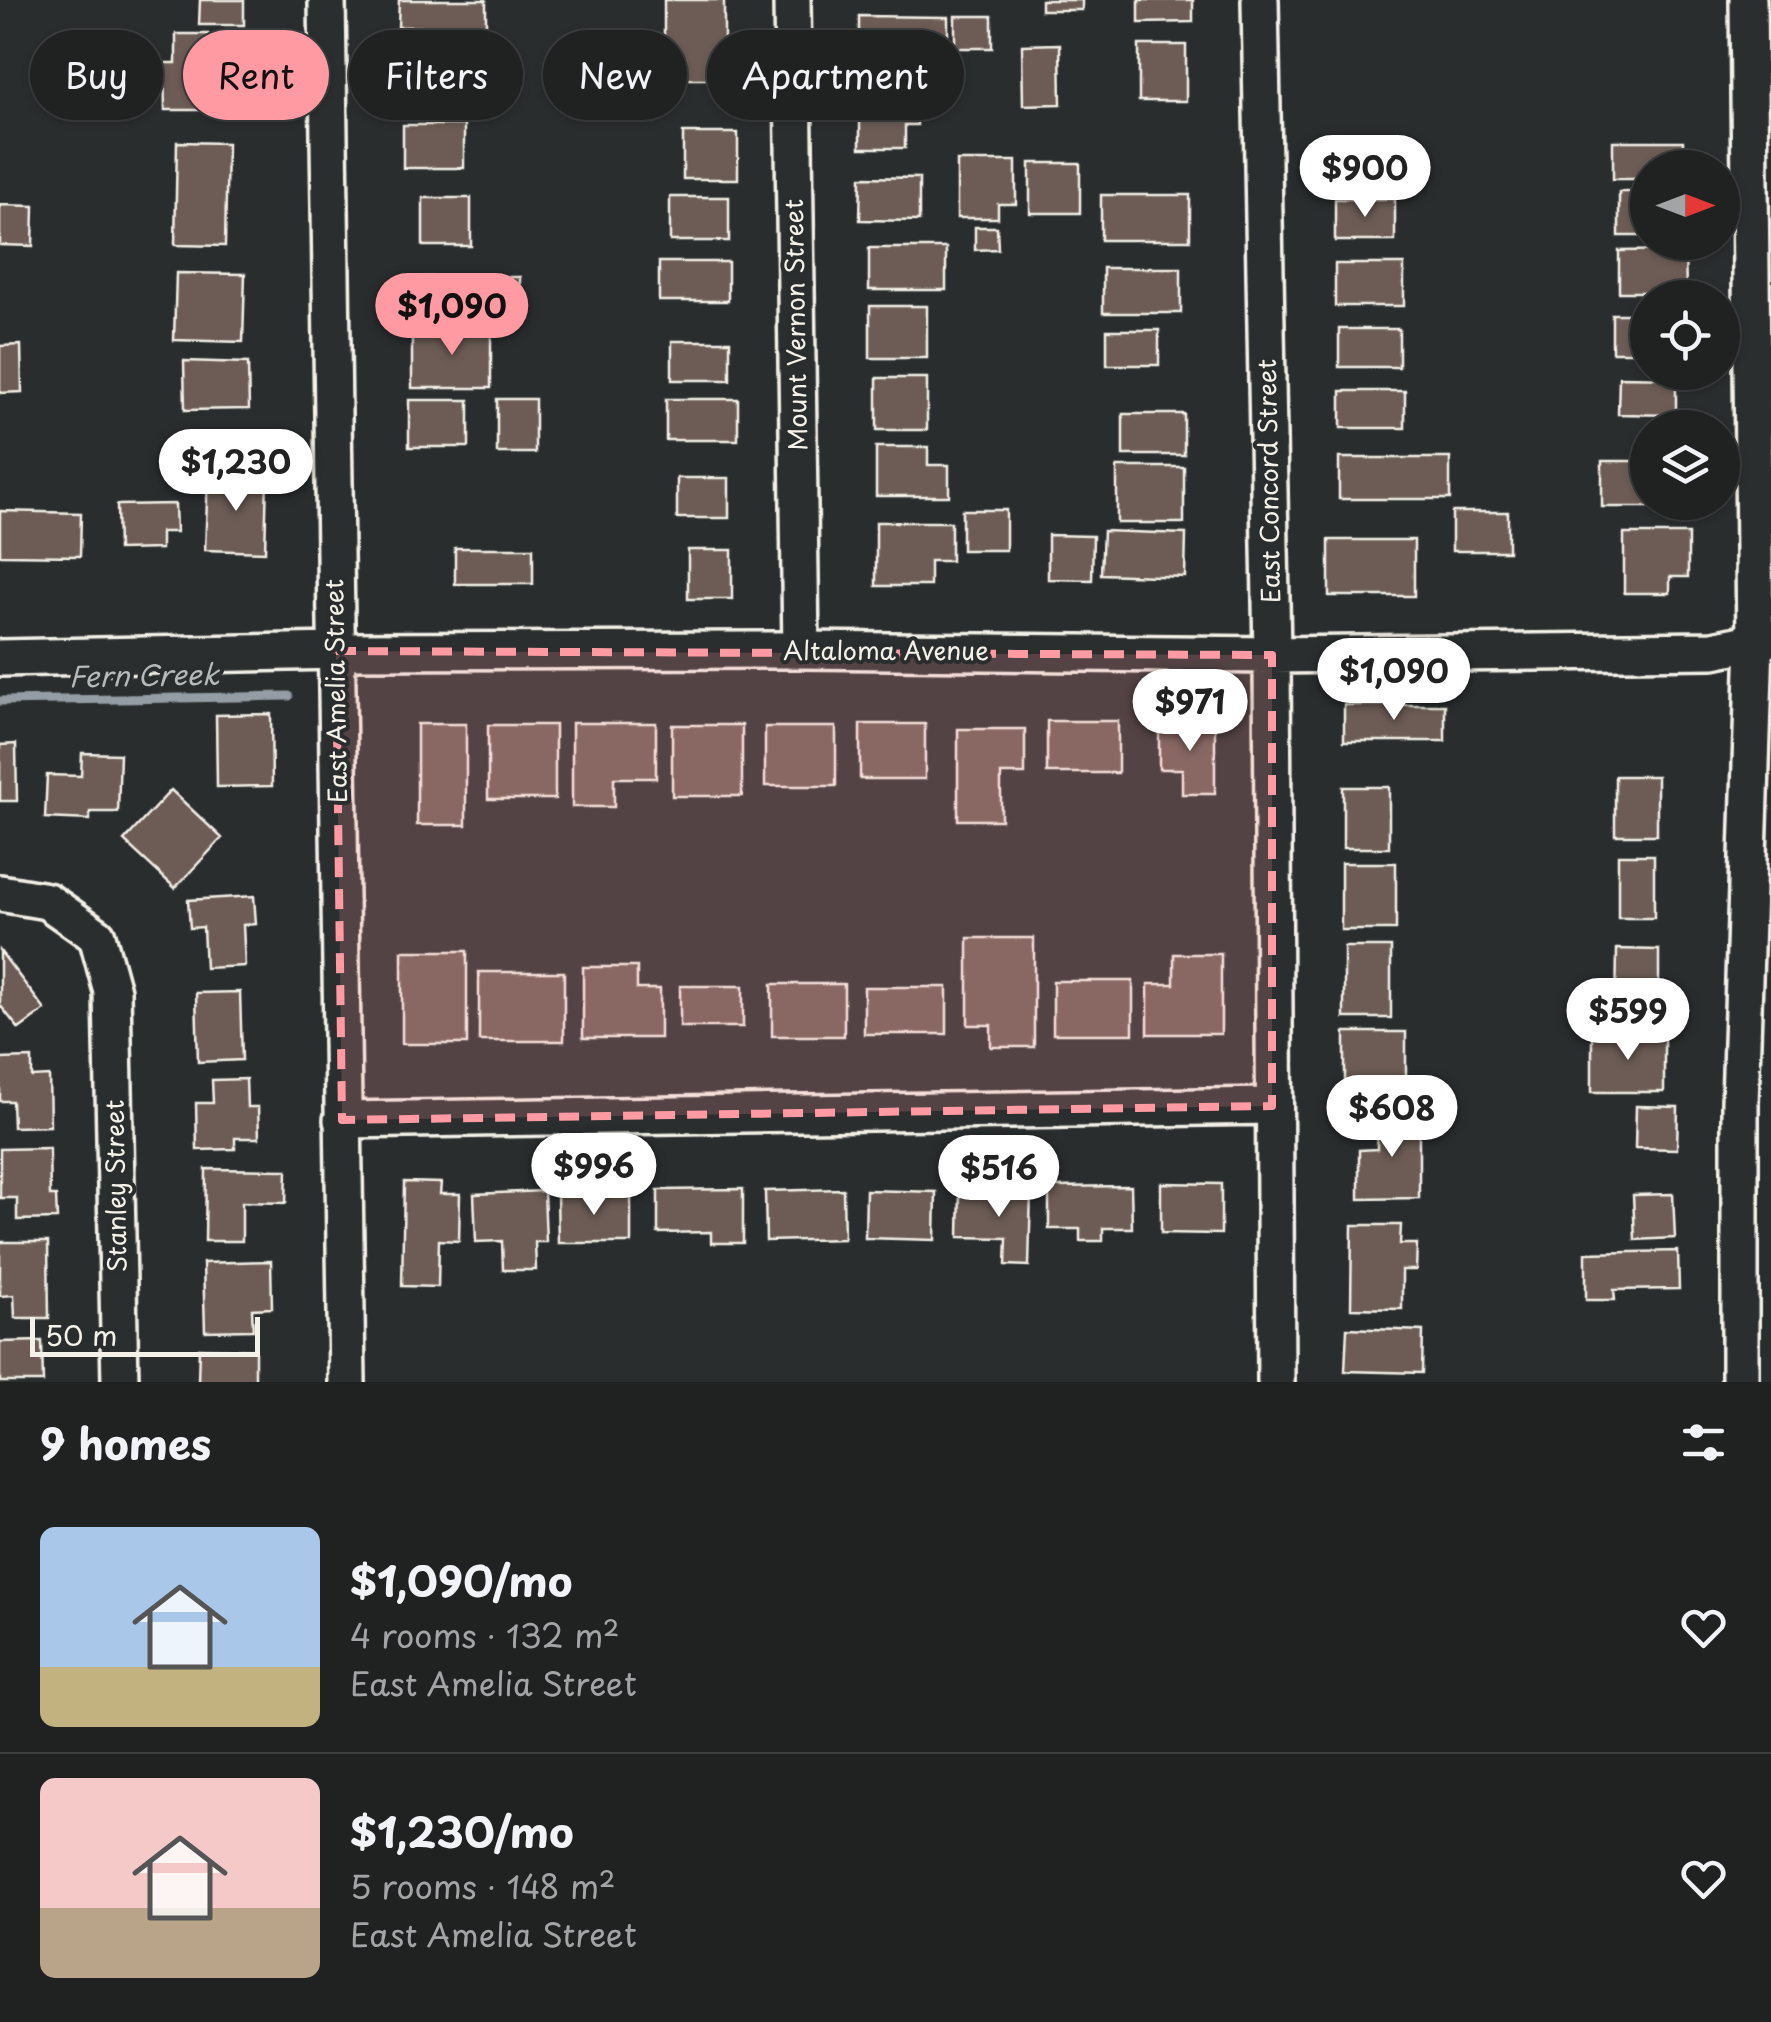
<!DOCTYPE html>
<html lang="en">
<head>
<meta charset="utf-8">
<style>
	body { margin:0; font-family:"Playpen Sans",sans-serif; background:#2d2f2f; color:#f1f3f6; height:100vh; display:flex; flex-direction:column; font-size:38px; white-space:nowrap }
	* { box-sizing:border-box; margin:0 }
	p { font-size:32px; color:#a2a4a5 }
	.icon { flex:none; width:55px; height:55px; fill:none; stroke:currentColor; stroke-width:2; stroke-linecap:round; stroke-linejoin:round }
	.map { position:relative; height:1382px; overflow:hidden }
	.drawer { display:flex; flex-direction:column; background:#202222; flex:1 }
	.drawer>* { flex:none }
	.top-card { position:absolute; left:30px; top:30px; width:1000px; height:90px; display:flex; gap:20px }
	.needle { width:65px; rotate:90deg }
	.fabs { position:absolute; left:1630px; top:150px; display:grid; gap:20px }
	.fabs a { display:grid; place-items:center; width:110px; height:110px; border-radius:50%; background:#202222; box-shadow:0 2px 8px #0004,0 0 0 2px #3d3f40; font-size:50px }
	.scale { position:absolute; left:30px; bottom:25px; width:230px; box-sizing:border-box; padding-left:10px; border:5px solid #f4f1e8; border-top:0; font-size:28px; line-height:35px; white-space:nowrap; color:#f4f1e8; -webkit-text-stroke:8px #2a2d2e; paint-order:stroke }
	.price { position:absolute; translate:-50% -85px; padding:0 22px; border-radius:35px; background:#fff; color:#222; font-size:32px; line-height:65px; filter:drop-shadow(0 2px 5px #0008) }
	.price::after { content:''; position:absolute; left:50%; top:60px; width:30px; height:22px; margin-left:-15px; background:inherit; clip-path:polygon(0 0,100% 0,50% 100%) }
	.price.selected { background:#ff9aa2; color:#111 }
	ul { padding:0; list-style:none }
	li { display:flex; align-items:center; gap:30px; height:250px; padding:0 40px }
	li+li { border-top:2px solid #3d3f40 }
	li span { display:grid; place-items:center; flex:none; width:280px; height:200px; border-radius:15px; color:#555 }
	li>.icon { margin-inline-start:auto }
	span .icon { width:120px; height:120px; fill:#fffc; stroke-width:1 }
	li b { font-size:42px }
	h2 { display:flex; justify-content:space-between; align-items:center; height:120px; padding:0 40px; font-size:42px }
	.tag { padding:0 35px; border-radius:45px; background:#202222; box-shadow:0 2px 8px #0004,0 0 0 2px #3d3f40; font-size:35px; line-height:90px }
	.tag.selected { background:#ff9aa2; color:#111 }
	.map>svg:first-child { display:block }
</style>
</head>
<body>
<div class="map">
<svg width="1771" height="1382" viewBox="0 0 1771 1382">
	<rect width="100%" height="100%" fill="#2a2d2e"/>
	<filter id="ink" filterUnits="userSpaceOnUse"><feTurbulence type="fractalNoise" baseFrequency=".01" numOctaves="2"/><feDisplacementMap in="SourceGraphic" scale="20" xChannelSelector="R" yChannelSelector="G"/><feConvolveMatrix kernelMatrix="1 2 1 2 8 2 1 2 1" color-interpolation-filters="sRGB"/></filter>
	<g filter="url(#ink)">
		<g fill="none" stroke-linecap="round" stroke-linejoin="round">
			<!-- stream -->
			<path stroke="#949da4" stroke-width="9" d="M0,701L289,696"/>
		</g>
		<!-- building -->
		<path fill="#6c5c54" stroke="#f4f1e8" stroke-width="2.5" d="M200,0H244V25H199Z
			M399,0H486V26L398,27Z
			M664,0H724V79H685V58H664Z
			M1041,0H1082V10H1041Z
			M1139,0H1193V22L1139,23Z
			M859,16L948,17V70L859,68Z
			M955,16H992V48H955Z
			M176,34H208L209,67H216V110H165L164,63H176Z
			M1060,44L1061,104L1023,105L1022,45Z
			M1139,45H1186V101H1139Z
			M410,62H462V97H410Z
			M860,94H917V125H905V148H860Z
			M403,125H464V168H403Z
			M683,133H738V179H683Z
			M1364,140H1401V182H1364Z
			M1613,141H1683V168H1648V179H1613Z
			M177,142L227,143L225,246L175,245Z
			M957,161H1016V204H998V218H957Z
			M1030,163H1080V213H1030Z
			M861,177L919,178V221L860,220Z
			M1619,192H1648V236H1619Z
			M1101,195H1190V240H1101Z
			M670,197H729V241H670Z
			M423,198H471V246H423Z
			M1335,199H1395V241H1335Z
			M0,205L34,206L33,246L0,245Z
			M975,227H997L998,249L975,250Z
			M869,248H946V290H869Z
			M1685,250L1686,292H1619V251Z
			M659,262H728V301H659Z
			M1335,264H1404V306H1335Z
			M1103,268H1181V313H1103Z
			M176,273L245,274L243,342L174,340Z
			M425,277H520V317H425Z
			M870,306H927V358H870Z
			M1612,314H1648V352H1612Z
			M412,329H491V388H412Z
			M1339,329H1399V367H1339Z
			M1107,330H1159V365H1107Z
			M672,341H730V380H672Z
			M21,345L22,392L0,393V346Z
			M184,361L248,363L249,409L185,410Z
			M1619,377L1676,378V415L1618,414Z
			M877,378H927V430H877Z
			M1341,391H1405V428H1341Z
			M497,399H535V453H497Z
			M666,399H738V440H666Z
			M409,400H469V447H409Z
			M1123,414H1184V455H1123Z
			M876,447H928V465H949V496H876Z
			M1339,458H1450V499H1339Z
			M1602,461H1648V502H1678V507H1602Z
			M1117,467H1184V523H1117Z
			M208,476L267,477L265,552L205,550Z
			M677,478H729V518H677Z
			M175,504L176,532H161V549L118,550L117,505Z
			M962,510H1006V550H962Z
			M0,511L81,513L80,556L0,555Z
			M1452,512H1508V551H1452Z
			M876,522H951V561H930V586H876Z
			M1103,531L1186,534L1185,577L1101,574Z
			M1624,534H1688V577H1670V593H1624Z
			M1048,535L1093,536L1092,580L1048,579Z
			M1329,540H1414V596H1329Z
			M455,548H533V584H455Z
			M688,550H732V599H688Z
			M1344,705H1445V741H1344Z
			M271,714L272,786L217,787L216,715Z
			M1047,721H1118V773H1047Z
			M1159,722H1215V794H1182V769H1159Z
			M572,723H656V778H614V807H572Z
			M417,724H466V825H417Z
			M860,724H925V779H860Z
			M488,725H555V799H488Z
			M672,725H742V796H672Z
			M765,727H836V786H765Z
			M958,729H1025V774H1001V820H958Z
			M16,744L17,801H0V745Z
			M82,753L120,754L118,812H90V820L45,818L47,775L81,776Z
			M1615,776H1657V835H1615Z
			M1343,787H1389V848H1343Z
			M171,790L222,838L175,888L124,841Z
			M1618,855H1654V918H1618Z
			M1341,863H1396V930H1341Z
			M254,896L256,924L243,925L245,966L205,968L203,927L190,928L188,900Z
			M968,938H1034V1047H991V1025H968Z
			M1344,947H1391V1018H1344Z
			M1617,949L1659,950V1010H1616Z
			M0,951L45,1010L19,1029L0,1005Z
			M402,951H467V1044H402Z
			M1174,954H1221V1034H1148V984H1174Z
			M583,967H637V989H660V1038H583Z
			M479,972H564V1041H479Z
			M1053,981H1133V1034H1053Z
			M772,984H844V1036H772Z
			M680,986H743V1027H680Z
			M864,987H947V1034H864Z
			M240,992L242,1060L198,1062L196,993Z
			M1345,1032H1406V1101H1345Z
			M1592,1034H1664V1092H1592Z
			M32,1058V1077L49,1076L50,1126L13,1127L12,1101H0V1059Z
			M246,1079L247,1107H258L259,1138H235V1149L197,1150L196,1103H213L212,1080Z
			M1636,1106L1678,1107L1677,1149L1635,1148Z
			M1377,1115H1419V1198L1359,1199V1150L1377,1149Z
			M49,1148L50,1196H56L57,1219L17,1220V1198H0V1149Z
			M206,1169L287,1170L286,1203L242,1202V1241H205Z
			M404,1182L441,1183L440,1194H460L459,1241L439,1240L438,1287L402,1286Z
			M1161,1183L1221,1184V1234L1161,1233Z
			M1131,1186L1132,1228H1103V1241H1080V1229H1049V1187Z
			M743,1189V1243H711V1232L658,1233V1190Z
			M843,1189L844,1239L766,1241L765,1191Z
			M960,1189L1031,1190L1029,1266L1006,1265L1007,1238L959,1237Z
			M866,1190L936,1192L935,1240L865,1238Z
			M544,1191L546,1242H535L536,1270H503L502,1241L476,1242L474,1194Z
			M557,1193H631V1243H558Z
			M1673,1194L1675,1238L1635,1240L1633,1195Z
			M1352,1225H1401L1400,1244H1417L1416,1270H1402V1309L1351,1308Z
			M0,1242H48L49,1318H15L14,1295L0,1296Z
			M1678,1251L1679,1289L1614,1290L1615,1300H1586V1253Z
			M271,1261L272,1308L252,1309L253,1330L205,1331L203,1263Z
			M1347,1328L1423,1331L1422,1373L1345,1371Z
			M42,1341L43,1382H0V1342Z
			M199,1348L255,1350V1382H198Z"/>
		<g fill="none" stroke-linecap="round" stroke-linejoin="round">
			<!-- minor casing -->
			<g stroke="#f4f1e8" stroke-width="42">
				<path id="minor" d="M327,0L347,1382
					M792,0L801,650
					M1260,0L1272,655L1276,1382
					M0,658L336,651L801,650L1272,655L1713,650L1771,638
					M0,893L47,901L97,936L112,991L120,1382
					M342,1120L1272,1106
					M1740,1382V1103L1755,641L1748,0"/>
			</g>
			<!-- minor -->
			<use href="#minor" stroke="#2a2d2e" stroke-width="35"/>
		</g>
	</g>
	<!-- marked area -->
	<path fill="#ff9aa2" fill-opacity="0.2" stroke="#ff9aa2" stroke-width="8" stroke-dasharray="20 12" stroke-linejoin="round" d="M336,651L1272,655V1106L342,1120Z"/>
	<g text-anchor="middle" stroke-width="8" stroke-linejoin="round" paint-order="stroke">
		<!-- street labels -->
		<g font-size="25" fill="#f4f1e8" stroke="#2a2d2e">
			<text transform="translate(796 325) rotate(-91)" y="9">Mount Vernon Street</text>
			<text transform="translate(1269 481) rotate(-91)" y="9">East Concord Street</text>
			<text x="886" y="660">Altaloma Avenue</text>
			<text transform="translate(336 691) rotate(-91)" y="9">East Amelia Street</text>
			<text transform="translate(116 1186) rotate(-91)" y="9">Stanley Street</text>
		</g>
		<!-- water labels -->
		<g font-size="28" font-style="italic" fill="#b4b9ba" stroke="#2a2d2e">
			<text transform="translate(144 676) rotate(-1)" y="10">Fern Creek</text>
		</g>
	</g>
</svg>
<div class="fabs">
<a><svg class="needle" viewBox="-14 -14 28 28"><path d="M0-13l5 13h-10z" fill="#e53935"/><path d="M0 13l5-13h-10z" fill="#a2a4a5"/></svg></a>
<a><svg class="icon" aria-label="locate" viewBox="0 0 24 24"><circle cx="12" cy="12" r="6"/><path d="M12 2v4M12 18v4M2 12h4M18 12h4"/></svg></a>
<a><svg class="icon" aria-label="layers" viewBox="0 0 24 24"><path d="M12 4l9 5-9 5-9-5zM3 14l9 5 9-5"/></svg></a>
</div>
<div class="scale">50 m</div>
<b class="price" style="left:1365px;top:220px">$900</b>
<b class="price selected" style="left:452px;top:358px">$1,090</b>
<b class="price" style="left:236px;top:514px">$1,230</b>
<b class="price" style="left:1394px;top:723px">$1,090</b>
<b class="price" style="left:1190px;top:754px">$971</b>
<b class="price" style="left:1628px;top:1063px">$599</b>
<b class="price" style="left:1392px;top:1160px">$608</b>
<b class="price" style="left:594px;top:1218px">$996</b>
<b class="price" style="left:999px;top:1220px">$516</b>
<div class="top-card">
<a class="tag">Buy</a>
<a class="tag selected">Rent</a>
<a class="tag">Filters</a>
<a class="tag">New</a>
<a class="tag">Apartment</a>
</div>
</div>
<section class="drawer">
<h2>9 homes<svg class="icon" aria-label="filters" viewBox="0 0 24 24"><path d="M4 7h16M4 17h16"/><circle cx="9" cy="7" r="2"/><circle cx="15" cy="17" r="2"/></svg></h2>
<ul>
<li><span style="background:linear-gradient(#a9c7e8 70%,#c2b280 0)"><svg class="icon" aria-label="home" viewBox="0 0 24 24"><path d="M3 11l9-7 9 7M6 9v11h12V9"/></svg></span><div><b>$1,090/mo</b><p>4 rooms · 132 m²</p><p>East Amelia Street</p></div><svg class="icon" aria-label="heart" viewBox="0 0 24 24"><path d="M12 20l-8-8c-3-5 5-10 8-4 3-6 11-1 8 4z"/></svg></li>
<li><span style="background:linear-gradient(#f6c9c9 65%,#b9a48a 0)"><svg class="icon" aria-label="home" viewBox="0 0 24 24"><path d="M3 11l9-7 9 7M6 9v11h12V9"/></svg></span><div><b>$1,230/mo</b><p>5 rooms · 148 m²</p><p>East Amelia Street</p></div><svg class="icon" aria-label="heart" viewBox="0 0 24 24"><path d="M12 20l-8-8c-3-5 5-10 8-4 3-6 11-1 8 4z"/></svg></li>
</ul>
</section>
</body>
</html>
